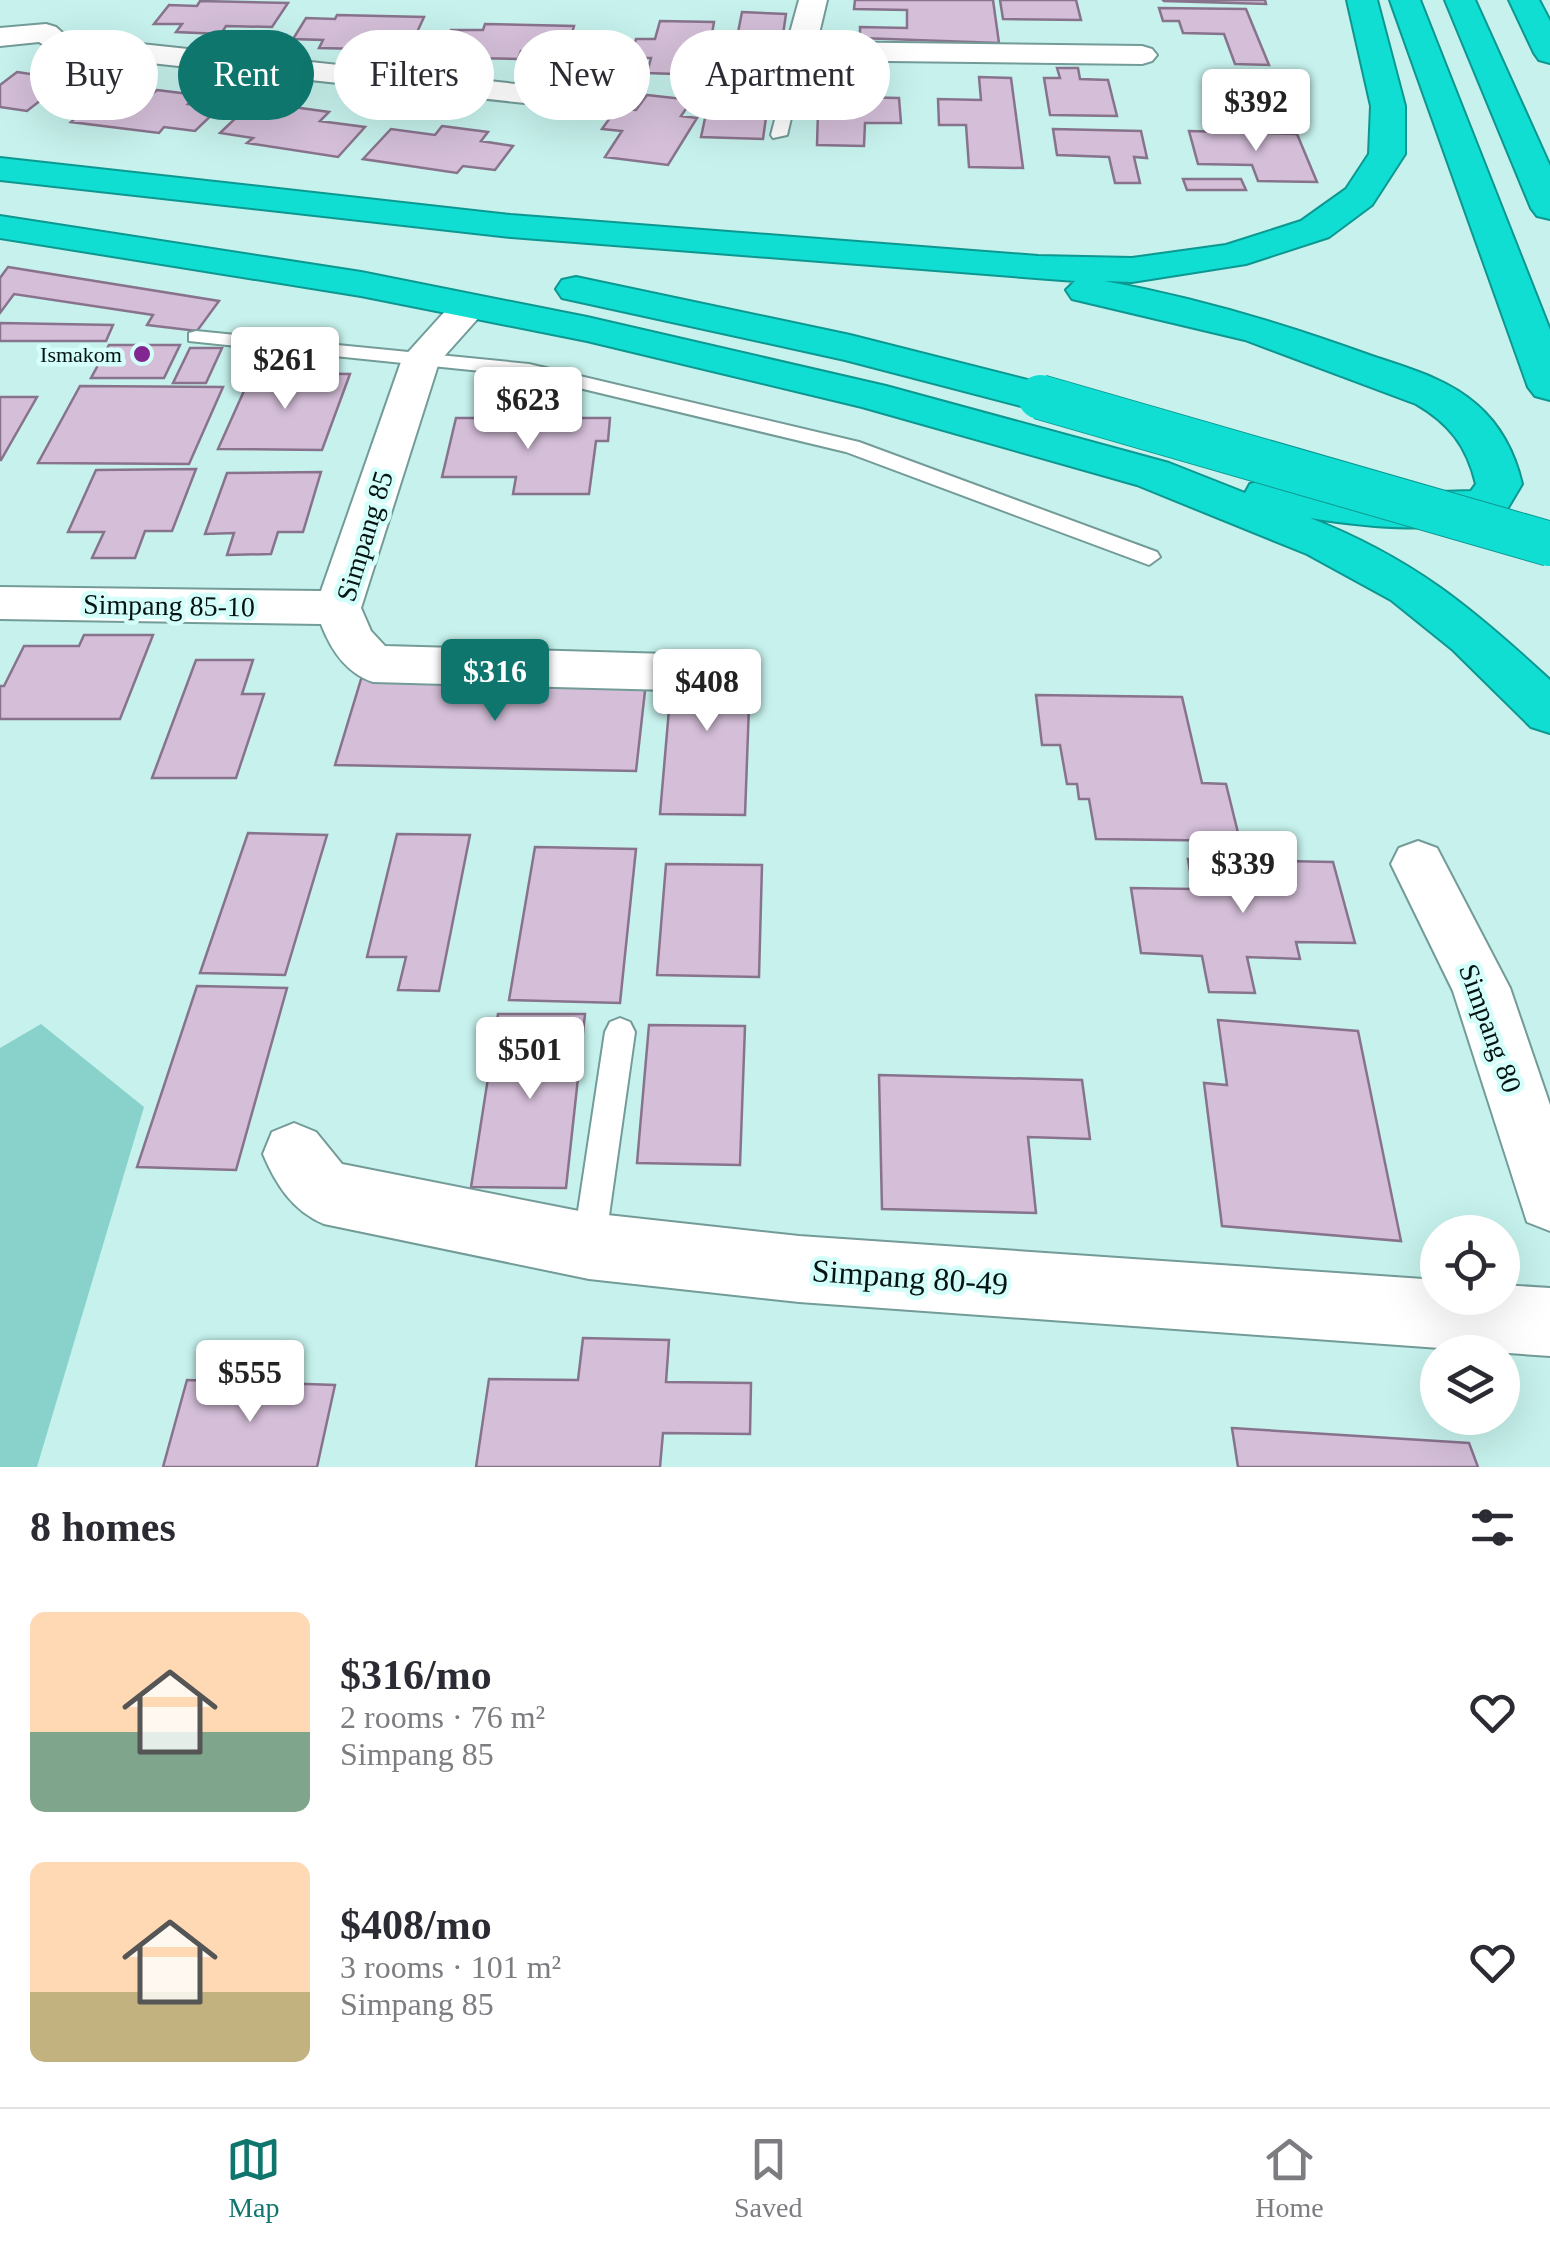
<!DOCTYPE html>
<html lang="en">
<head>
<meta charset="utf-8">
<style>
	body { margin:0; font-family:"Times New Roman",serif; background:#f7f7f7; color:#2b2b33; height:100vh; display:flex; flex-direction:column; font-size:38px; white-space:nowrap }
	* { box-sizing:border-box; margin:0 }
	p { font-size:32px; color:#7c7c81 }
	.icon { flex:none; width:55px; height:55px; fill:none; stroke:currentColor; stroke-width:2; stroke-linecap:round; stroke-linejoin:round }
	.map { position:relative; height:1467px; overflow:hidden }
	.side { display:flex; flex-direction:column; background:#fff; flex:1 }
	.side>* { flex:none }
	.guide { position:absolute; left:30px; top:30px; width:1000px; height:90px; display:flex; gap:20px }
	.tools { position:absolute; left:1420px; top:1215px; display:grid; gap:20px }
	.tools a { display:grid; place-items:center; width:100px; height:100px; border-radius:50%; background:#fff; box-shadow:0 10px 40px #0002; font-size:50px }
	.price { position:absolute; translate:-50% -85px; padding:0 22px; border-radius:10px; background:#fff; color:#222; font-size:32px; line-height:65px; filter:drop-shadow(0 2px 5px #0008) }
	.price::after { content:''; position:absolute; left:50%; top:60px; width:30px; height:22px; margin-left:-15px; background:inherit; clip-path:polygon(0 0,100% 0,50% 100%) }
	.price.on { background:#0f766e; color:#fff }
	ul { padding:0; list-style:none }
	li { display:flex; align-items:center; gap:30px; height:250px; padding:0 30px }
	li span { display:grid; place-items:center; flex:none; width:280px; height:200px; border-radius:15px; color:#555 }
	li>.icon { margin-inline-start:auto }
	span .icon { width:120px; height:120px; fill:#fffc; stroke-width:1 }
	li b { font-size:42px }
	h2 { display:flex; justify-content:space-between; align-items:center; height:120px; padding:0 30px; font-size:42px }
	.chip { padding:0 35px; border-radius:45px; background:#fff; box-shadow:0 10px 40px #0002; font-size:35px; line-height:90px }
	.chip.on { background:#0f766e; color:#fff }
	.tabs { display:flex; justify-content:space-around; align-items:center; height:140px; border-top:2px solid #e1e1e2; background:#fff; font-size:28px; color:#7c7c81 }
	.tabs a { display:grid; justify-items:center; gap:5px }
	.tabs .on { color:#0f766e }
	.map>svg:first-child { display:block }
</style>
</head>
<body>
<div class="map">
<svg width="1550" height="1467" viewBox="0 0 1550 1467">
	<rect width="100%" height="100%" fill="#c6f1ec"/>
	<!-- green -->
	<path fill="#89d2cb" d="M41,1024L144,1107L37,1467H0V1048Z"/>
	<!-- building -->
	<path fill="#d4bed8" stroke="#88738c" stroke-width="2.5" d="M855,0H993L999,43L860,38V27L907,28V10L854,9Z
		M1000,0H1076L1081,20L1003,19Z
		M1163,0H1265L1266,4L1164,1Z
		M200,1L288,3L272,27L226,26L221,34L176,32L182,24H154L169,5L197,6Z
		M1159,8L1246,9L1269,65L1235,64L1224,34L1183,33L1179,21H1163Z
		M742,12L786,14L780,55L734,53Z
		M337,15L424,17L413,41L368,40L364,49L319,48L323,40L293,39L306,18L335,19Z
		M660,21L714,22L705,75L647,73L651,58H631L636,39H655Z
		M485,24L574,26L567,51H521L518,59L470,58L473,50H443L451,30H483Z
		M1057,68H1078L1080,79L1108,80L1117,116L1050,115L1044,78H1060Z
		M17,72L91,83L69,99L46,96L27,111L0,107V85Z
		M979,77L1011,78L1023,168L969,167L966,125H939L938,99L981,100Z
		M819,78L851,79V97L899,98L901,123H865L864,146L817,145Z
		M157,90L197,95L188,104L219,108L195,131L164,127L159,133L71,122L103,94L146,99Z
		M647,95L692,100L681,116L697,118L668,165L605,157L622,131L602,129L617,108L636,110Z
		M710,95L769,96L763,139L701,137Z
		M286,106L329,112L320,121L365,127L338,157L247,143L253,138L220,133L244,110L277,115Z
		M442,126L488,132L481,141L513,146L495,170L463,166L457,173L363,159L391,129L435,135Z
		M1053,129L1141,131L1147,158L1134,157L1140,183H1115L1109,157L1057,155Z
		M1189,131L1297,134L1317,182L1258,181L1252,165L1198,164Z
		M1183,179H1241L1246,190H1187Z
		M8,267L219,301L197,331L147,325L153,315L14,294L0,313V278Z
		M0,323L113,325L106,341H0Z
		M109,345H180L164,378H91Z
		M190,348H222L206,383H173Z
		M252,373L350,374L322,450L218,449Z
		M80,386L223,387L189,464L38,463Z
		M0,397H37L1,460H0Z
		M456,418H610L608,441H596L589,494H513L516,477H442Z
		M196,469L172,531H145L135,558H92L104,532H68L96,470Z
		M321,472L303,532H278L271,554L227,555L234,533L205,534L227,473Z
		M84,635H153L120,719H0V686H4L24,646H79Z
		M674,651H751L745,815L660,814Z
		M196,660H253L242,694H264L236,778H152Z
		M362,676L646,682L636,771L335,765Z
		M1036,695L1182,697L1202,783L1226,784L1240,841L1096,839L1089,799H1079L1077,784H1067L1060,745H1042Z
		M248,833L327,835L285,975L200,973Z
		M397,834L470,835L439,991L398,990L406,957H367Z
		M535,847L636,849L620,1003L509,1000Z
		M1188,859L1333,862L1355,943L1296,942L1300,959L1247,957L1255,993L1209,992L1202,956L1141,953L1131,888L1193,889Z
		M666,864L762,865L759,977L657,975Z
		M197,986L287,988L236,1170L137,1167Z
		M498,1014H585L566,1188L471,1187Z
		M1218,1020L1358,1031L1401,1241L1222,1226L1204,1083L1227,1085Z
		M649,1025L745,1026L740,1165L637,1163Z
		M879,1075L1082,1080L1090,1139L1028,1137L1036,1213L882,1209Z
		M583,1338L669,1340L666,1382L751,1383L750,1434L663,1433L660,1467H476L489,1379L578,1380Z
		M187,1380L335,1385L317,1467H163Z
		M1232,1428L1469,1443L1478,1467H1238Z"/>
	<g fill="none" stroke-linecap="round" stroke-linejoin="round">
		<!-- lane casing -->
		<g stroke="#739b97" stroke-width="4">
			<path id="lane" d="M800,47L807,51L787,135L773,138L771,135L793,51Z
				M196,331L529,364L859,442L1157,552L1160,557L1149,565L1141,562L846,452L529,376L189,341V333Z
				M620,1018L630,1022L635,1032L605,1244L601,1256L589,1260L577,1256L573,1244L605,1032L610,1022Z"/>
		</g>
		<!-- street casing -->
		<g stroke="#739b97" stroke-width="4">
			<path id="street" d="M799,0H827L817,42L1142,46L1152,49L1157,55L1152,61L1142,64L800,60L790,57L785,51Z
				M46,24L56,27L66,36L544,87L555,89L559,96L555,103L544,105L57,53L39,42L0,46V28Z
				M470,295L483,298L489,306L439,362L361,608L371,631L385,646L669,654L686,659L693,672L686,685L669,690L373,682C346,673 331,650 321,624L0,619V587L321,591L402,359L457,298Z
				M1418,841L1437,848L1510,988L1550,1105V1231L1527,1222L1453,991L1391,864L1399,848Z
				M294,1123L316,1132L342,1164L589,1213L799,1236L1438,1280V1298H1502V1285L1550,1288V1356L799,1302L589,1279L324,1224C293,1211 276,1185 263,1154L272,1132Z"/>
		</g>
		<!-- highway casing -->
		<g stroke="#0c9790" stroke-width="4">
			<path id="highway" d="M1347,0H1377L1405,106V154L1372,205L1329,237L1246,264L1132,282L1104,281C1196,298 1285,324 1372,356C1408,368 1448,379 1477,405C1500,425 1515,454 1522,484L1503,516C1440,534 1374,528 1310,518C1412,558 1471,607 1550,680V733L1531,727L1453,650L1391,600L1307,554L1137,485L862,407L587,341L361,296L0,238V216L361,272L587,317L886,386L1169,463L1245,493L1250,484L1267,479L1376,494L1471,491L1476,484C1467,446 1449,423 1416,404L1245,340L1072,299L1066,290L1075,281L511,237L0,180V158L511,215L1038,256L1132,258L1226,245L1301,221L1346,189L1369,154L1371,106Z
				M1390,0H1420L1550,330V400L1535,396L1528,387Z
				M1445,0H1475L1550,166V219L1537,216L1531,208Z
				M1509,0H1539L1550,21V63L1539,60L1534,53Z
				M576,277L850,335L1055,387L1062,397L1055,407L1040,411L845,360L562,298L556,289L562,280Z"/>
		</g>
		<!-- lane -->
		<use href="#lane" fill="#fff" fill-rule="evenodd"/>
		<!-- street -->
		<use href="#street" fill="#fff" fill-rule="evenodd"/>
		<!-- highway -->
		<use href="#highway" fill="#10ded3" fill-rule="evenodd"/>
		<!-- highway-bridge casing -->
		<g stroke="#0c9790" stroke-width="46" stroke-linecap="butt">
			<path id="highway-bridge" d="M1040,397L1550,544"/>
		</g>
		<!-- highway-bridge -->
		<use href="#highway-bridge" stroke="#10ded3" stroke-width="44"/>
	</g>
	<!-- markers -->
	<circle fill="#822692" stroke="#d3fefa" stroke-width="4" cx="142" cy="354" r="10"/>
	<g text-anchor="middle" stroke-width="9" stroke-linejoin="round" paint-order="stroke">
		<!-- far-poi labels -->
		<g font-size="22" fill="#051413" stroke="#d3fefa" text-anchor="end">
			<text x="122" y="362">Ismakom</text>
		</g>
		<!-- street labels -->
		<g font-size="28" fill="#051413" stroke="#d3fefa">
			<text transform="translate(364 536) rotate(-73)" y="10">Simpang 85</text>
			<text transform="translate(169 605) rotate(1)" y="10">Simpang 85-10</text>
			<text transform="translate(1491 1028) rotate(70)" y="10">Simpang 80</text>
		</g>
		<!-- near-street labels -->
		<g font-size="32" fill="#051413" stroke="#d3fefa">
			<text transform="translate(910 1277) rotate(4)" y="11">Simpang 80-49</text>
		</g>
	</g>
</svg>
<div class="tools">
<a><svg class="icon" aria-label="locate" viewBox="0 0 24 24"><circle cx="12" cy="12" r="6"/><path d="M12 2v4M12 18v4M2 12h4M18 12h4"/></svg></a>
<a><svg class="icon" aria-label="layers" viewBox="0 0 24 24"><path d="M12 4l9 5-9 5-9-5zM3 14l9 5 9-5"/></svg></a>
</div>
<b class="price" style="left:1256px;top:154px">$392</b>
<b class="price" style="left:285px;top:412px">$261</b>
<b class="price" style="left:528px;top:452px">$623</b>
<b class="price on" style="left:495px;top:724px">$316</b>
<b class="price" style="left:707px;top:734px">$408</b>
<b class="price" style="left:1243px;top:916px">$339</b>
<b class="price" style="left:530px;top:1102px">$501</b>
<b class="price" style="left:250px;top:1425px">$555</b>
<div class="guide">
<a class="chip">Buy</a>
<a class="chip on">Rent</a>
<a class="chip">Filters</a>
<a class="chip">New</a>
<a class="chip">Apartment</a>
</div>
</div>
<section class="side">
<h2>8 homes<svg class="icon" aria-label="filters" viewBox="0 0 24 24"><path d="M4 7h16M4 17h16"/><circle cx="9" cy="7" r="2"/><circle cx="15" cy="17" r="2"/></svg></h2>
<ul>
<li><span style="background:linear-gradient(#ffd9b3 60%,#7fa58c 0)"><svg class="icon" aria-label="home" viewBox="0 0 24 24"><path d="M3 11l9-7 9 7M6 9v11h12V9"/></svg></span><div><b>$316/mo</b><p>2 rooms · 76 m²</p><p>Simpang 85</p></div><svg class="icon" aria-label="heart" viewBox="0 0 24 24"><path d="M12 20l-8-8c-3-5 5-10 8-4 3-6 11-1 8 4z"/></svg></li>
<li><span style="background:linear-gradient(#ffd9b3 65%,#c2b280 0)"><svg class="icon" aria-label="home" viewBox="0 0 24 24"><path d="M3 11l9-7 9 7M6 9v11h12V9"/></svg></span><div><b>$408/mo</b><p>3 rooms · 101 m²</p><p>Simpang 85</p></div><svg class="icon" aria-label="heart" viewBox="0 0 24 24"><path d="M12 20l-8-8c-3-5 5-10 8-4 3-6 11-1 8 4z"/></svg></li>
</ul>
</section>
<nav class="tabs">
<a class="on"><svg class="icon" aria-label="map" viewBox="0 0 24 24"><path d="M3 6l6-2 6 2 6-2v14l-6 2-6-2-6 2zM9 4v14M15 6v14"/></svg>Map</a>
<a><svg class="icon" aria-label="saved" viewBox="0 0 24 24"><path d="M7 4h10v16l-5-4-5 4z"/></svg>Saved</a>
<a><svg class="icon" aria-label="home" viewBox="0 0 24 24"><path d="M3 11l9-7 9 7M6 9v11h12V9"/></svg>Home</a>
</nav>
</body>
</html>
